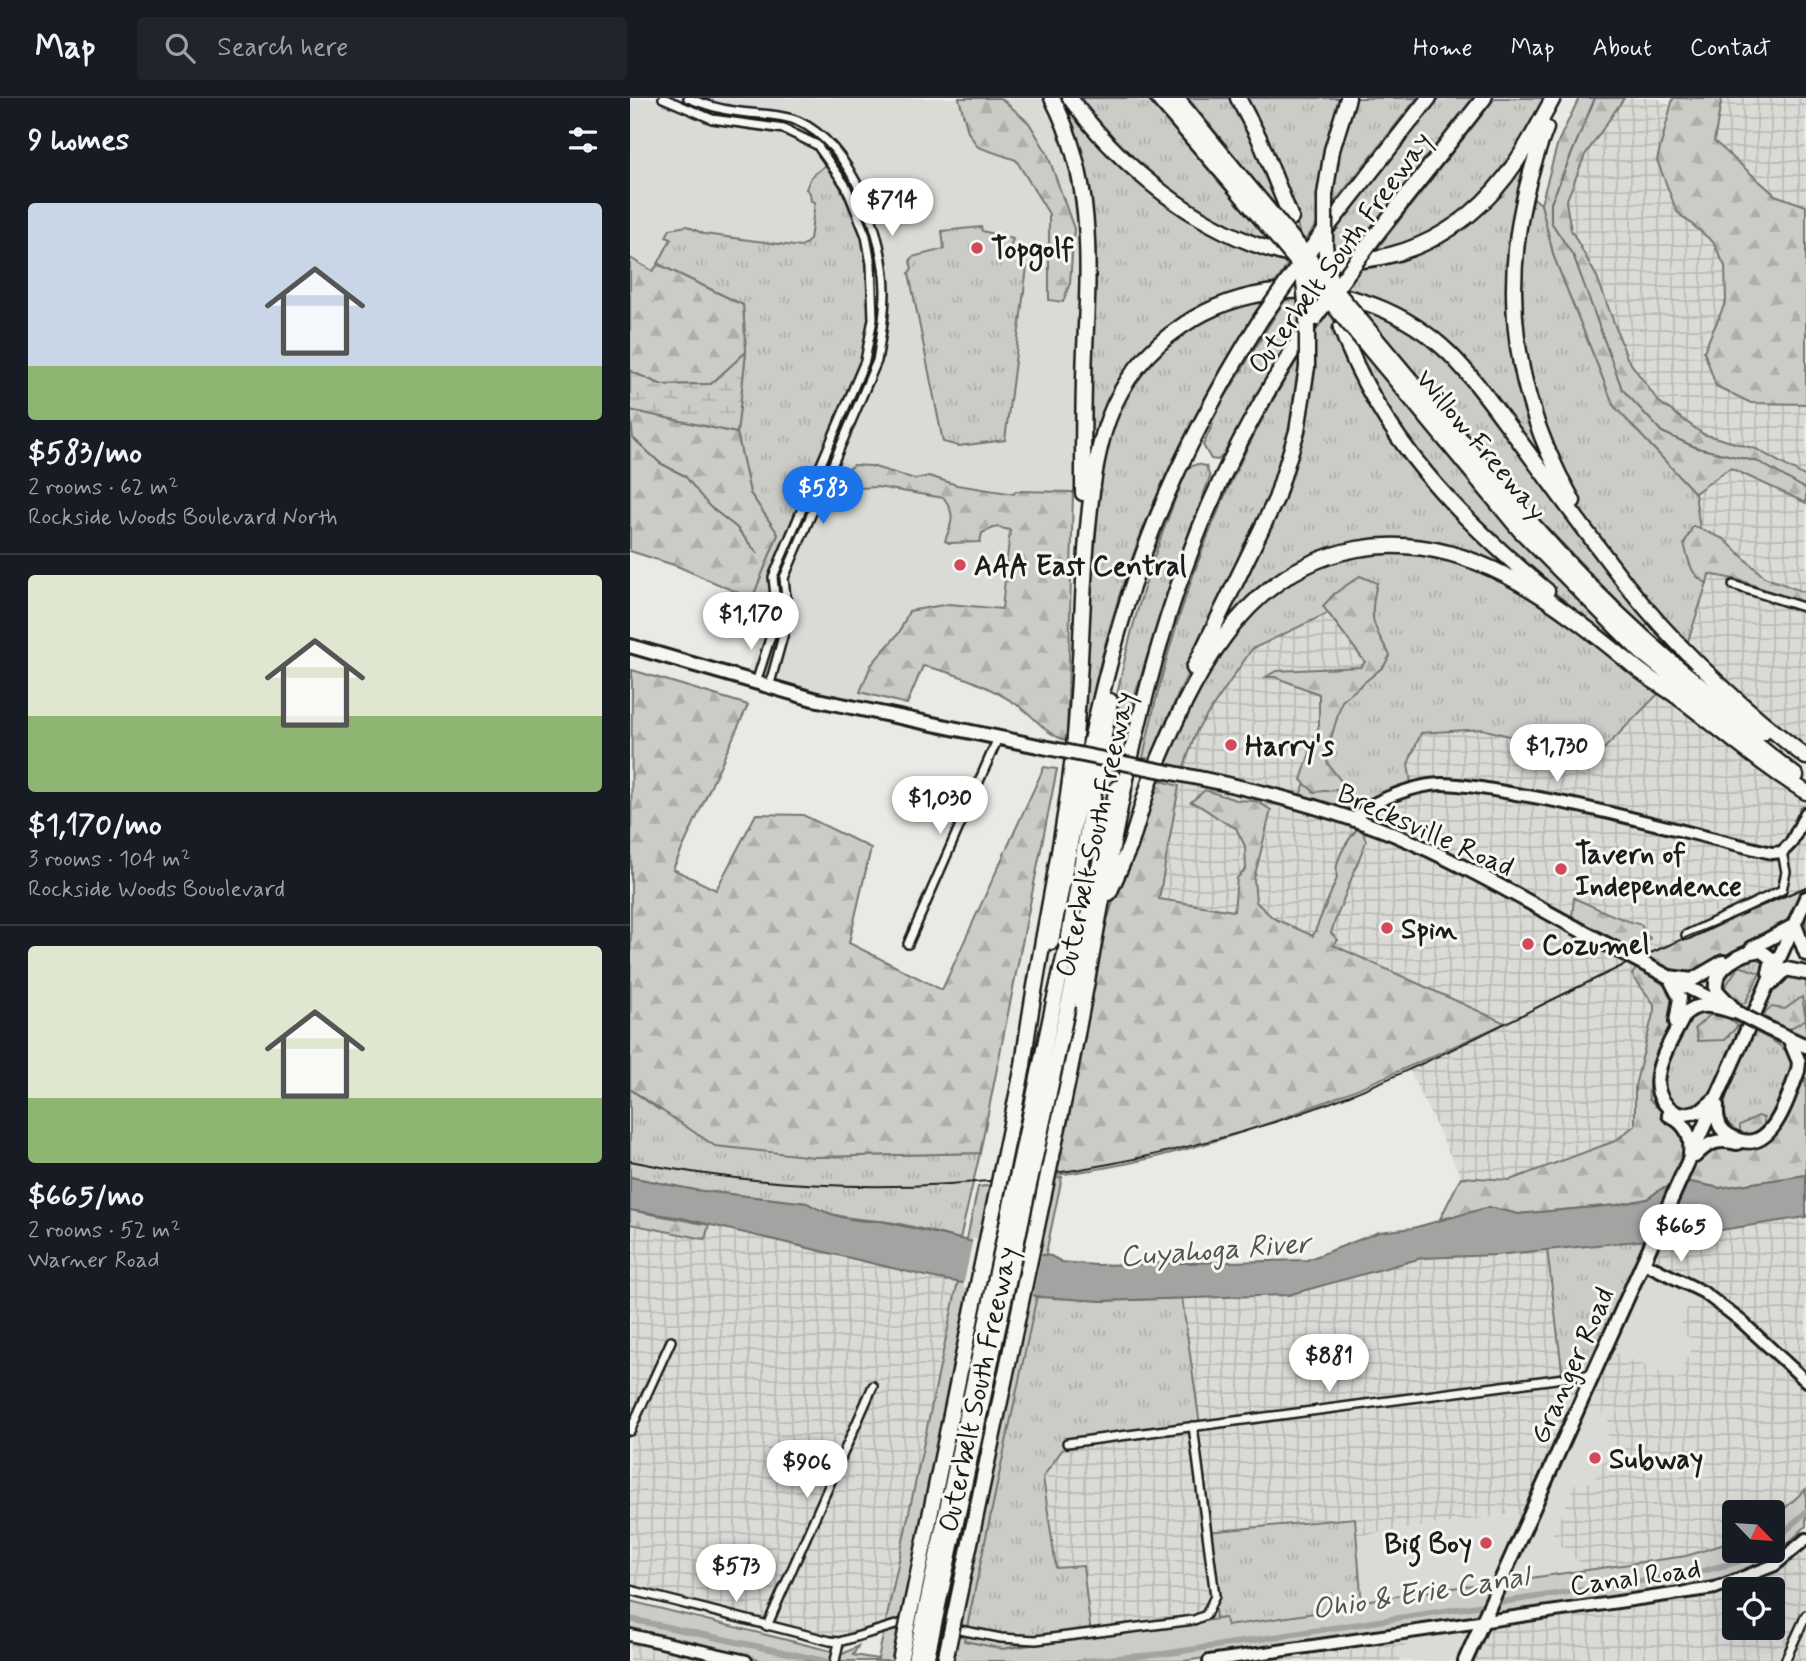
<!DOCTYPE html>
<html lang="en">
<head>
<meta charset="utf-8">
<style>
	body { margin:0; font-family:Mynerve,sans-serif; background:#20242c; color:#f1f3f6; height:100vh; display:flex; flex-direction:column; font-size:26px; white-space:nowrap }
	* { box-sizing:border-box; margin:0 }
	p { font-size:23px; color:#9ea1a6 }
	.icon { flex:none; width:38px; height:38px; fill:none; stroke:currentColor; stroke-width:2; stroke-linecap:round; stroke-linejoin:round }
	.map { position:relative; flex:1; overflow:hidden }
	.drawer { display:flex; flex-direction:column; background:#171b24; width:630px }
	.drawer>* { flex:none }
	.needle { width:46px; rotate:115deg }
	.controls { position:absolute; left:1092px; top:1402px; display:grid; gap:14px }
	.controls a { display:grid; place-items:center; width:63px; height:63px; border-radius:7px; background:#171b24; box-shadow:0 7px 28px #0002; font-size:35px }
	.price { position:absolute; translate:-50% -60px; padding:0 16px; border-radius:24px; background:#fff; color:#222; font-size:23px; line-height:46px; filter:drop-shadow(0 2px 4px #0008) }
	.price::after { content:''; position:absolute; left:50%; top:42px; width:21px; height:16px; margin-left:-10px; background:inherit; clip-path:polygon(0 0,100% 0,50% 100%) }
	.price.current { background:#1a73e8; color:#fff }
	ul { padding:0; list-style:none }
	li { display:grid; align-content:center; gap:14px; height:371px; padding:0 28px }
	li+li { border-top:2px solid #363941 }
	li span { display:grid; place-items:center; height:217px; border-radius:7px; color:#555 }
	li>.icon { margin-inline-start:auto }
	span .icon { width:126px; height:126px; fill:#fffc; stroke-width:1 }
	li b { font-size:30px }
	h2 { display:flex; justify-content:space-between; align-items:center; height:84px; padding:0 28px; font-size:30px }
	header { display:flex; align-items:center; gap:42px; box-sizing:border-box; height:98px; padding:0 35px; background:#171b24; border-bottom:2px solid #363941 }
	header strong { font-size:33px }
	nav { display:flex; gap:38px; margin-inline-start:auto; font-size:24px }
	.search { width:490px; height:63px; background:#20242c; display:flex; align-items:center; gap:18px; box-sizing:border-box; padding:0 24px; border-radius:7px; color:#9ea1a6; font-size:26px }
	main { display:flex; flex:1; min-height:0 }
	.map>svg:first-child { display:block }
</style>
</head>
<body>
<header>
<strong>Map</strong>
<div class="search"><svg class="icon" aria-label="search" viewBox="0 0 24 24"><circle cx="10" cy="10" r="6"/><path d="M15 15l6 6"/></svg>Search here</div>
<nav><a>Home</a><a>Map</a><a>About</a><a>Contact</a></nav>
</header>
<main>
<section class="drawer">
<h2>9 homes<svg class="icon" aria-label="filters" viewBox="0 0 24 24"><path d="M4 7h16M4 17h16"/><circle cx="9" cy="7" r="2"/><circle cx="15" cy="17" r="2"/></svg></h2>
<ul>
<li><span style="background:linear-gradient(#c9d6e8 75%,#8fb573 0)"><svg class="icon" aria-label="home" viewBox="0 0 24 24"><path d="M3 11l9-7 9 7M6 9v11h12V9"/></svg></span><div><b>$583/mo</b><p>2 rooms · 62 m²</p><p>Rockside Woods Boulevard North</p></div></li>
<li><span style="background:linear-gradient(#dfe7d0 65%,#8fb573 0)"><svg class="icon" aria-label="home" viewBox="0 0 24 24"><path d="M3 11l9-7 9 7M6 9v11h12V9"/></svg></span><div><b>$1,170/mo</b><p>3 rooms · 104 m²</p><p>Rockside Woods Bouolevard</p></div></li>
<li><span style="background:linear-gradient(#dfe7d0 70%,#8fb573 0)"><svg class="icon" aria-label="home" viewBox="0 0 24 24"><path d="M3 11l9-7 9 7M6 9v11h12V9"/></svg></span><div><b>$665/mo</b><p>2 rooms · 52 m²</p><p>Warner Road</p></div></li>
</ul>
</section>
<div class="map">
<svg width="1176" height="1563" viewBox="0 0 1176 1563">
	<defs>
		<pattern id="industrial-grid" width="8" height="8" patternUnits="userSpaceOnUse" patternTransform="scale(1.75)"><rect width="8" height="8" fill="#dadad6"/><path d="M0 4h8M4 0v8" fill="none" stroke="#babab7"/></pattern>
		<pattern id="grass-tufts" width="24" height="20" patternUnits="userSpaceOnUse" patternTransform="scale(1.75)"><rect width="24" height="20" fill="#cbcbc7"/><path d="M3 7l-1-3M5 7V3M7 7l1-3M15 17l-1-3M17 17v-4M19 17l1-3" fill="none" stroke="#aeaeaa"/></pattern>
		<pattern id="forest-firs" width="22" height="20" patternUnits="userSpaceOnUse" patternTransform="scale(1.75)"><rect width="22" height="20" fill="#cbcbc7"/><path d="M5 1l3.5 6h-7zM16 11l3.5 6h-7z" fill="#aeaeaa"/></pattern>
		<pattern id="wetland-marsh" width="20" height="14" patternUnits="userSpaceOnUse" patternTransform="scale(1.75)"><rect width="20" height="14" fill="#cbcbc7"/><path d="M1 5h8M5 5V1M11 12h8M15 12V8" fill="none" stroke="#aeaeaa"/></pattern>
	</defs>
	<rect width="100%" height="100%" fill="#e9e9e5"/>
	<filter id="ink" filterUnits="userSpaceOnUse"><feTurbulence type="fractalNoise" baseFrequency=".0143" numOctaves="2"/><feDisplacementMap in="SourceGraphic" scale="14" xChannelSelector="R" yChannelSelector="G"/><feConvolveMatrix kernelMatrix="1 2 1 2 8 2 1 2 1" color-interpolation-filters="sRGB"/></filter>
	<g filter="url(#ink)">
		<!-- built -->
		<path fill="#dadad6" d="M0,0H422L456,102L453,395L385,393L372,512L269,563L235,613L114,583L140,510L122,501L148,436L107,335L116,254L28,166L24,173L0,160Z
			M1014,1165L1066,1191V1242L1047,1283L976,1251Z
			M951,1306L978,1317V1352L963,1387L948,1381L921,1440L960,1473L887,1482L884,1487L854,1492L856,1486L732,1503L727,1438L883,1416Z
			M852,1522L835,1563H769L781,1533Z"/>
		<!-- industrial -->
		<path fill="url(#industrial-grid)" fill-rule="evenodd" d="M994,0H1027L1040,8L1027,62L1047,114L1083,144L1095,168L1096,203L1074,253L1121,305L1176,306V379L1127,351L1073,336L1028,303L997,260L967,179L941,132L936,104L955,57Z
			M1092,0H1176V108L1145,97L1083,43Z
			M1100,370L1176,405V659L1055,552L1077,485L1065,395Z
			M698,514L735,564L778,666L791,635L852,631L965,660L1034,590L1176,694V789L1007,861L1065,892L1046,934L1032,1005L985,1043L880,1082L831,1079L778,970L874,924L642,820L529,801L551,677L567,632L622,551Z
			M1176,1119V1391L1143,1421V1414H1104V1443L1056,1458L960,1473L921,1440L948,1380L963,1386L978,1352V1318L951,1306L898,1422L882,1416L727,1438L732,1509L596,1528L594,1520L372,1551L406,1199L492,1202L693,1189L792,1160L866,1157L1038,1140ZM1014,1165L1066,1191L1047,1233L1065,1242L1047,1282L976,1251Z
			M0,1126L74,1141L79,1127L349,1190L276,1523L209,1544L0,1492Z
			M1176,1442V1563H835L852,1522L1113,1481ZM1104,1491H1143V1530H1104Z
			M781,1533L769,1563H579Z
			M0,1537L116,1563H0Z"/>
		<!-- grass -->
		<path fill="url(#grass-tufts)" stroke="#747472" stroke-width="2" d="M445,0H517L645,149L562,110L492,57Z
			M558,0H604L652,116Z
			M614,0H712L690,122L675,142L669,134L665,117Z
			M721,0H787L699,111V94Z
			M809,0H844L718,158H700L699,141Z
			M865,0H916C904,22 893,46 879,66C848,114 795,141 743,156Z
			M432,3C473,52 516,101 574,131C601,145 631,154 659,165C654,171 649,182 643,187C630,197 593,200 576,207C515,230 475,293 460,354L458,353L452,67Z
			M902,53L880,193L915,364C856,290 814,216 715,191L733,168C817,155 854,119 902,53Z
			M198,65L235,140L241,203L232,267L145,468L144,511L122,501L148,436L120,395L107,335L116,254L113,207L28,166L41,141L36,139L40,131L57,128L74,136L171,149L180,142L185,104L181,103L180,95L176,91L181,79Z
			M895,93L911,106L924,159L984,308L1065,395L1077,485L1055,552L979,461L925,370L886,238Z
			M351,129L352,133L383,141L380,150L398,156L395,164L390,166L397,169L375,342L329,348L313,344L279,175L282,170L280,164L282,159L314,151L312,133Z
			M657,198H671L673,219L594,356L588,362L581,361L573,347L583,326L580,324Z
			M633,202C541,345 482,479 453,648L450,647L466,394L472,357L494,297L530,250L588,212Z
			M728,207C767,220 798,243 827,271L1019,519L1015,532L907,419Z
			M700,213L733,293L895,481L754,442L629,492L598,523L595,518L669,349L678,308L683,236Z
			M717,233L915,466L1009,558L1008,563L907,480L830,408L747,303Z
			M674,252L662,338L633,420L550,592L520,661L513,660C541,519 594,372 674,252Z
			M567,366L576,368L580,379L542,480L487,654L478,653C491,553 519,462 558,370Z
			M755,447L853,466L1034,590L965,660L852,631L791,635L778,666L782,691L728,717L668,703L707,602L735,564L698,515L622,551L567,632L551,677L523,673L573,569L660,475Z
			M1125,855L1134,859L1137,869L1119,912L1092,896V875Z
			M1156,877L1176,881V943L1131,918L1144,888Z
			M1076,911L1111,926L1079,1001L1059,1014L1036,1005L1031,972L1055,921Z
			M1124,933C1142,942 1156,948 1165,966L1143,1027L1130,1040L1097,1033L1091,1018L1097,996Z
			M0,991L28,1011L184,1059L350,1055L330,1141C304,1135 276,1125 250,1123C225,1121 199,1119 177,1105L65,1092L0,1079Z
			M1025,1141L965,1276L933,1280L917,1150Z
			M406,1199L458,1200L471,1203L552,1200L570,1327L437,1345L413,1379L426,1470L453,1468L461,1536L372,1551L334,1543Z
			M725,1420L732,1509L608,1528H596L595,1520L586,1521L577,1434Z"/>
		<!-- forest -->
		<path fill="url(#forest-firs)" stroke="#747472" stroke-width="2" d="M329,0H371L399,25L417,55L444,131L440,185L433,204L419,202V116L386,62L348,49L338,34Z
			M949,0H994L955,57L936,104L941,132L967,179L997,260L1028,303L1073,336L1126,351L1176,379V405L1100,370L1065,395L984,308L924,159L911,106L928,44Z
			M1043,0H1092L1084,43L1145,97L1176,108V306L1121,305L1086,288L1074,253L1096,203L1095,168L1083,144L1047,114L1027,62Z
			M0,160L23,173L28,166L113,207L116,254L81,286L32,287L0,273Z
			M0,312L107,335L120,395L148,436L122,501L47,468L0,453Z
			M223,367L241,368L285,381L299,378L327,387L384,396L385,393L443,394L437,643C413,635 408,621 389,608C359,588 327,575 293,568L277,606L230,594L241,567L269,535L279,513L319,506L372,511L380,432L366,429L352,435L350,444L319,445L315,443C322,424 326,417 314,400L247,389L214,391L212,388L217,373Z
			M1063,428L1094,441L1134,479L1176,495V505L1164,503L1113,483L1079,476L1077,485C1060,478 1059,462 1054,446Z
			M730,478L747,485C739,520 741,525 760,557L754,568L712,603L696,657L698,666L717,691L684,694L671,682L689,627V596L645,579H636L646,573L731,569L735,564L693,508L704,496Z
			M2,572L118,607L43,771L86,792L126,716L173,717L241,750L219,845L312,892L414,669L427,671L350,1055L184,1059L85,1048L0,991Z
			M521,680L549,688L529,801L604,813L607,780L616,771L615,748L606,730C588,723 579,711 561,704L575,692L606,702L626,703L641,712L624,781L626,804L643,820L683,838L707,780C703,762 717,743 728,730L732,732L736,743L705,823L701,835L708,842L703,847L875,925C729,992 578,1062 416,1078L465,862Z
			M1176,789V856L1164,828L1062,882L1007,861Z
			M944,800C967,810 989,822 1012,827L1013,834L1020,840L1010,855L942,820Z
			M1109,868L1130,875L1115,905H1110L1093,892Z
			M1006,870C1027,882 1048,889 1047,917C1033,944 1016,971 1019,1002L1078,1046L1120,1048L1132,1046L1144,1037L1176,979V1077L1090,1090L1061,1084L1031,1091L1017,1101L987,1107L888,1116L859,1109L844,1115L810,1121L831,1079L880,1082L985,1043L1005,1027V988L1024,912V906L1002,877Z
			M1172,899L1176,921L1159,931L1134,919L1136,913L1141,909L1155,911Z
			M1080,917L1097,919L1108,928L1094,942L1068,943L1065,930Z
			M1128,1018L1134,1020V1027L1117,1042L1110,1035V1027Z
			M0,1112L79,1127L75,1141L0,1126Z"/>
		<!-- wetland -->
		<path fill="url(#wetland-marsh)" stroke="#747472" stroke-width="2" d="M116,254L107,335L0,312V273L32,287L81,286Z"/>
		<!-- park -->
		<path fill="#cbcbc7" stroke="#747472" stroke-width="2" d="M432,1079L334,1543L373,1551L595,1520L597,1528L732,1508V1503L857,1485L855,1491L884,1488L886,1482L1056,1458L1104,1443V1452H1143V1421L1176,1391V1428L1146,1457L1089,1483L554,1563H133L0,1531V1503L213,1556L228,1548L223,1557L248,1561L348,1089Z"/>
		<!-- water -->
		<path fill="#a3a3a1" stroke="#6d6d6c" stroke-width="2" d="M1176,1077V1119L1038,1140L866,1157L792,1160L658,1197L471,1203L412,1199L304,1180L52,1120L0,1112V1079L65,1092L177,1105C198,1118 226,1124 251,1123L370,1150L421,1158L432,1164L466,1167L677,1162L749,1134L783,1130L859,1109L888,1116L987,1107L1017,1101L1031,1091L1061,1084L1090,1090Z"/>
		<!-- pier -->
		<path fill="#e9e9e5" d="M343,1140L412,1153L402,1201L333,1189Z"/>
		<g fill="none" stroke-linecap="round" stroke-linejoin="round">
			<!-- stream -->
			<path stroke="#6d6d6c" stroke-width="2" d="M965,0L921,105V124L944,159L992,291L1032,334L1067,350L1129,364L1176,391
				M0,314L3,340L30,365L55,378L79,408L106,429L127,455"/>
			<!-- canal -->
			<path stroke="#a3a3a1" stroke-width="6" d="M1143,1444L1176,1414
				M0,1521L195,1563
				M453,1563L533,1556L1069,1474L1107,1464L1130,1452"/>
			<!-- street casing -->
			<g stroke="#1c1c1c" stroke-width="12">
				<path id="street" d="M33,0L82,21L154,31L187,47L216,88L236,138L241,166L243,221L235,263L143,479L147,518L126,585
					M58,0C73,6 88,11 104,13C125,17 148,15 168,23C223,48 254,136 255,193C255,217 251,240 247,263L154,480L158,520L139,589
					M1103,487L1176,510
					M1056,837L1152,792L1156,774L1152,754
					M278,846L368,640
					M0,1333L41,1243
					M437,1345L964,1276
					M0,1492L200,1543L209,1544L279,1523
					M304,1527L371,1540L406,1542L564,1522L576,1517L585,1498L563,1328
					M137,1528L243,1288
					M205,1563L209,1544
					M1155,1563L1176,1517"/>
			</g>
			<!-- secondary casing -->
			<g stroke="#1c1c1c" stroke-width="16">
				<path id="secondary" d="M725,722C735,703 790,686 812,686C836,686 861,692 886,696C972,710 1056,735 1142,755L1152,754L1161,745L1176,715
					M1014,1165L1073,1194L1111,1223L1176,1283
					M0,1537L116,1563
					M579,1563L1085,1490L1145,1467L1176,1441"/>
			</g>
			<!-- primary casing -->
			<g stroke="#1c1c1c" stroke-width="18">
				<path id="primary" d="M0,548L183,601L413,649
					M548,676C621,690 693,708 763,736C837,767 906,809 976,846
					M1165,827L1176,856
					M1122,850L1165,827
					M1039,879L1050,900L1046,924
					M1039,879L1062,882L1093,864
					M1045,883L1091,906
					M1142,885L1156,871L1176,875
					M1105,912L1086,892C1083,869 1111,855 1130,852L1142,861L1139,875
					M1137,930L1176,948
					M1085,1001L1071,1013L1050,1017C1005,994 1038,950 1055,916C1070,901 1090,910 1108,915
					M1087,1008C1086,1020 1088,1031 1099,1037C1141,1064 1157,1001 1168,973L1169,964L1159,940
					M1039,1017C1056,1026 1062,1037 1060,1056
					M1065,1058C1078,1044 1089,1040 1107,1045
					M835,1563L1176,800"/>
			</g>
			<!-- highway casing -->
			<g stroke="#1c1c1c" stroke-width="19">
				<path id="highway" d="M422,0C464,80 459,163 455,251C453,299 453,347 453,395
					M440,0C527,120 703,228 840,116C878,85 900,43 923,0
					M528,0L604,88
					M546,0L610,78
					M608,0L629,40L661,120
					M916,30C866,159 874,283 943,403
					M695,97L702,52L718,0
					M692,136L799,0
					M745,138L854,0
					M711,230C750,339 830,421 917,493
					M777,278C820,327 861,379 904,428C972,505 1049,576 1133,635
					M770,287L889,431L1011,554L1166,678
					M564,570L646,401L667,333L677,269
					M521,680C562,583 610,472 727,451C836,431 926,504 1005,569C1018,580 1034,589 1048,599C1091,631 1130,666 1176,694
					M479,795L500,748L523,673
					M421,844C448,708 470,568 520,438C549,362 588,290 631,221
					M424,904L439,838L480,603
					M438,907L487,690
					M393,968C406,861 433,756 444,649C451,580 451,509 457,440C465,353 474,281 552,228C584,206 620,195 658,193C718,191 776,214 819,255C844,280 864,309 885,337C922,387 958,437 996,486C1047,551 1111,609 1176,659
					M434,1001C472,821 495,624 561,453C591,373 632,298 679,227"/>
			</g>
			<!-- street -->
			<use href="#street" stroke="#f6f6f2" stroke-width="7"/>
			<!-- secondary -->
			<use href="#secondary" stroke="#f6f6f2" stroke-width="10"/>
			<!-- primary -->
			<use href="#primary" stroke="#f6f6f2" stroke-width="12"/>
			<!-- highway -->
			<use href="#highway" stroke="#f6f6f2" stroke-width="14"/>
			<!-- rail -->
			<path stroke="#1c1c1c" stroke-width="2" d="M0,1063C223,1109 445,1090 660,1019C784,978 898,910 1016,857C1069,833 1123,812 1176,789"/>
			<!-- primary-bridge casing -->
			<g stroke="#1c1c1c" stroke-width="18" stroke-linecap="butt">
				<path id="primary-bridge" d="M413,649L548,676
					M976,846L1039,879
					M1108,915L1137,930"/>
			</g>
			<!-- highway-bridge casing -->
			<g stroke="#1c1c1c" stroke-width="19" stroke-linecap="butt">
				<path id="highway-bridge" d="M610,78L777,278
					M604,88L770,287
					M695,97V147L700,183
					M673,172L677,217V269
					M684,220L745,138
					M631,221L691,137
					M270,1563L393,968
					M285,1563L424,904
					M296,1563L438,907
					M315,1563L434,1001"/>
			</g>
			<!-- primary-bridge -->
			<use href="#primary-bridge" stroke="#f6f6f2" stroke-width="12"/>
			<!-- highway-bridge -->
			<use href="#highway-bridge" stroke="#f6f6f2" stroke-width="14"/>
		</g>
	</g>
	<!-- markers -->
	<g fill="#d1495b" stroke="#f6f6f2" stroke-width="2.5">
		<circle cx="347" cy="150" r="7"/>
		<circle cx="330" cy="467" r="7"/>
		<circle cx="601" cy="647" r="7"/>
		<circle cx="931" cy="771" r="7"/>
		<circle cx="757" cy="830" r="7"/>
		<circle cx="898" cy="846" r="7"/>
		<circle cx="965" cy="1360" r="7"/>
		<circle cx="856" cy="1445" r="7"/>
	</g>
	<g text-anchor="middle" stroke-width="6" stroke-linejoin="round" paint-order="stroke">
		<!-- poi labels -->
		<g font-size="28" font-weight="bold" fill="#1c1c1c" stroke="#f6f6f2" text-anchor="start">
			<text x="361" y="160">Topgolf</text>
			<text x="344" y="477">AAA East Central</text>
			<text x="615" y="657">Harry's</text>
			<text x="945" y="765">Tavern of<tspan x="945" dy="32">Independence</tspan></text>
			<text x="771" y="840">Spin</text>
			<text x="912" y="856">Cozumel</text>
			<text x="979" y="1370">Subway</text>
			<text x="842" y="1455" text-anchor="end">Big Boy</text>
		</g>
		<!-- street labels -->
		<g font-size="28" fill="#1c1c1c" stroke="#f6f6f2">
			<text transform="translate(709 154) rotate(-54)" y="10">Outerbelt South Freeway</text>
			<text transform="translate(852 346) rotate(50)" y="10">Willow Freeway</text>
			<text transform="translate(796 731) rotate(24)" y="10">Brecksville Road</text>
			<text transform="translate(464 736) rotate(-78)" y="10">Outerbelt South Freeway</text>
			<text transform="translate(941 1267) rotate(-66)" y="10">Granger Road</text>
			<text transform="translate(347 1291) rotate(-78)" y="10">Outerbelt South Freeway</text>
			<text transform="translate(1005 1478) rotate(-8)" y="10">Canal Road</text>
		</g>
		<!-- water labels -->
		<g font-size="30" font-style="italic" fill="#525251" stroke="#f6f6f2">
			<text transform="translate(585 1151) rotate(-4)" y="10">Cuyahoga River</text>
			<text transform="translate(790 1494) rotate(-9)" y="10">Ohio &amp; Erie Canal</text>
		</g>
	</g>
</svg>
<div class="controls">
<a><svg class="needle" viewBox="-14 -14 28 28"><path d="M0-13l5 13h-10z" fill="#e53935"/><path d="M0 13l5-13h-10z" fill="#9ea1a6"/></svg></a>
<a><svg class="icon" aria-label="locate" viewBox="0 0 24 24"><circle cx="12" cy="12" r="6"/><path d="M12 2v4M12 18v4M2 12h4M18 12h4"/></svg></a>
</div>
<b class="price" style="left:262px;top:140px">$714</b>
<b class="price current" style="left:193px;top:428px">$583</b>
<b class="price" style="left:121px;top:554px">$1,170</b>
<b class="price" style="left:927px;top:686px">$1,730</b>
<b class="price" style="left:310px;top:738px">$1,030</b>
<b class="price" style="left:1051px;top:1166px">$665</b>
<b class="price" style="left:699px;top:1296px">$881</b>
<b class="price" style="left:177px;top:1402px">$906</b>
<b class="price" style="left:106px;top:1506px">$573</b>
</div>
</main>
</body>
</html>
